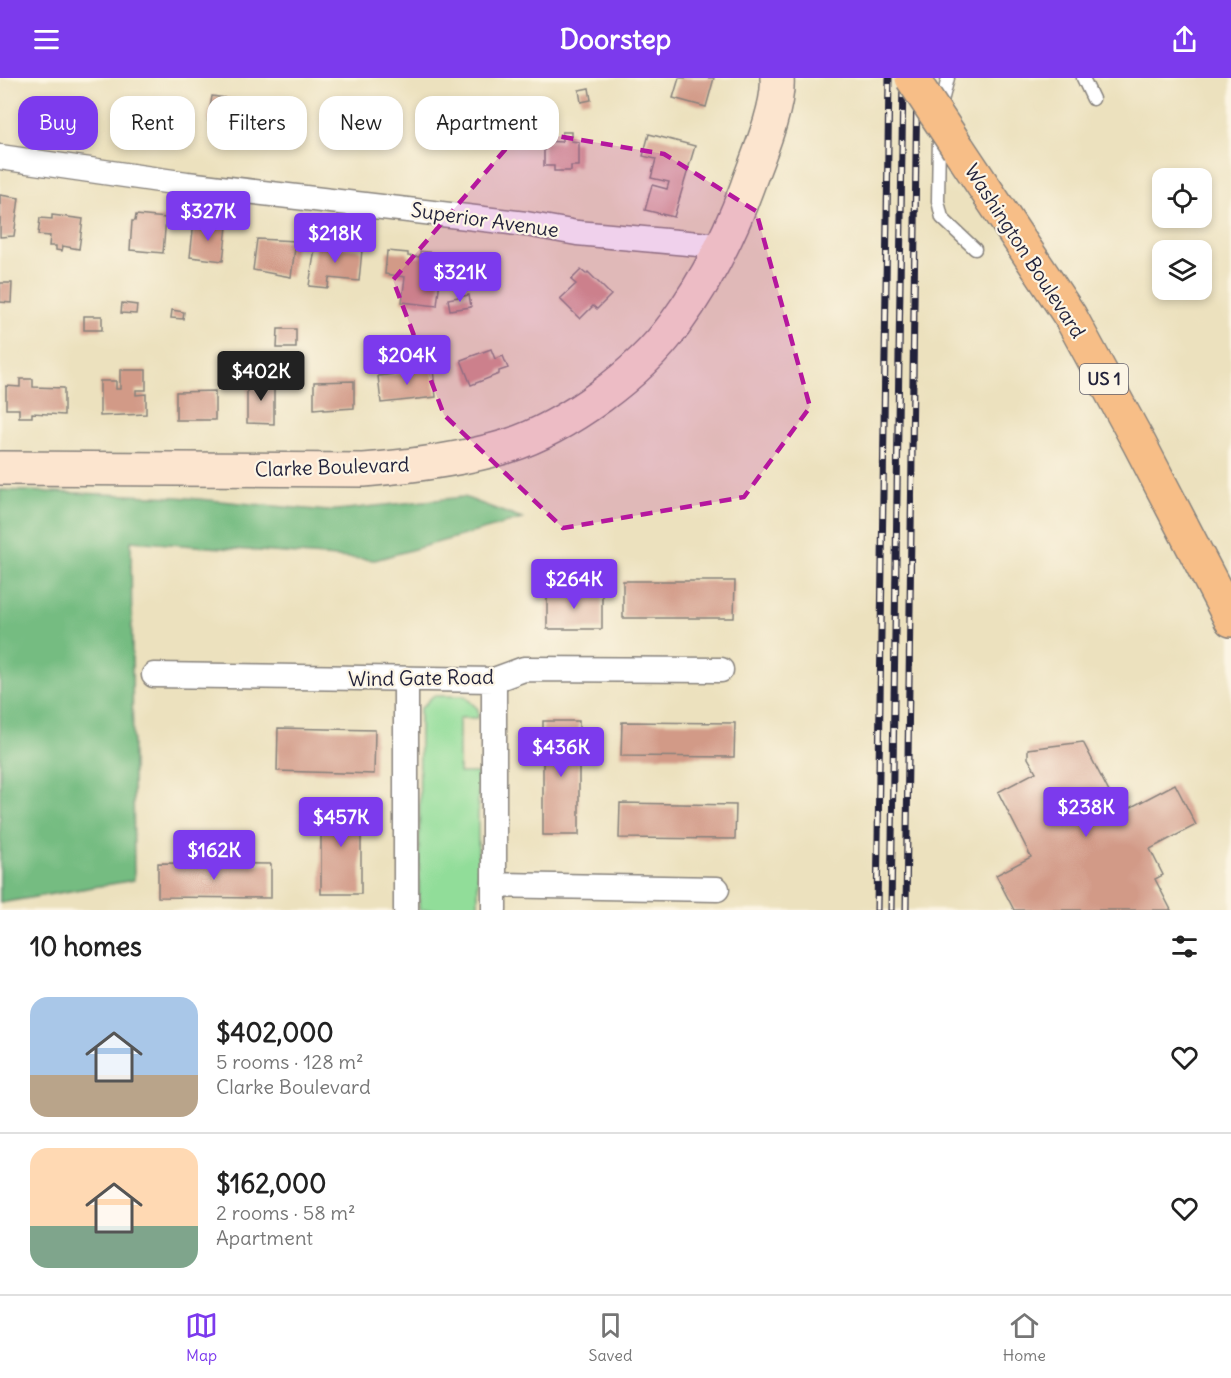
<!DOCTYPE html>
<html lang="en">
<head>
<meta charset="utf-8">
<style>
	body { margin:0; font-family:Delius,sans-serif; background:#f6f6f6; color:#222; height:100vh; display:flex; flex-direction:column; font-size:22px; white-space:nowrap }
	* { box-sizing:border-box; margin:0 }
	p { font-size:20px; color:#767676 }
	.icon { flex:none; width:33px; height:33px; fill:none; stroke:currentColor; stroke-width:2; stroke-linecap:round; stroke-linejoin:round }
	.map { position:relative; height:832px; overflow:hidden }
	.sheet { display:flex; flex-direction:column; background:#fff; flex:1 }
	.sheet>* { flex:none }
	.guide { position:absolute; left:18px; top:18px; width:600px; height:54px; display:flex; gap:12px }
	.tools { position:absolute; left:1152px; top:90px; display:grid; gap:12px }
	.tools a { display:grid; place-items:center; width:60px; height:60px; border-radius:12px; background:#fff; box-shadow:0 3px 9px #0003; font-size:30px }
	.price { position:absolute; translate:-50% -51px; padding:0 14px; border-radius:6px; background:#7c3aed; color:#fff; font-size:20px; line-height:39px; filter:drop-shadow(0 2px 3px #0008) }
	.price::after { content:''; position:absolute; left:50%; top:36px; width:18px; height:14px; margin-left:-9px; background:inherit; clip-path:polygon(0 0,100% 0,50% 100%) }
	.price.current { background:#222; color:#fff }
	ul { padding:0; list-style:none }
	li { display:flex; align-items:center; gap:18px; height:150px; padding:0 30px }
	li+li { border-top:2px solid #e0e0e0 }
	li span { display:grid; place-items:center; flex:none; width:168px; height:120px; border-radius:18px; color:#555 }
	li>.icon { margin-inline-start:auto }
	span .icon { width:72px; height:72px; fill:#fffc; stroke-width:1 }
	li b { font-size:26px }
	h2 { display:flex; justify-content:space-between; align-items:center; height:72px; padding:0 30px; font-size:26px }
	.chip { padding:0 21px; border-radius:18px; background:#fff; box-shadow:0 3px 9px #0003; font-size:21px; line-height:54px }
	.chip.current { background:#7c3aed; color:#fff }
	header { display:flex; justify-content:space-between; align-items:center; height:78px; padding:0 30px; background:#7c3aed; color:#fff; font-size:27px; font-weight:700 }
	.menu { display:flex; justify-content:space-around; align-items:center; height:84px; border-top:2px solid #e0e0e0; background:#fff; font-size:16px; color:#767676 }
	.menu a { display:grid; justify-items:center; gap:3px }
	.menu .current { color:#7c3aed }
	.map>svg:first-child { display:block }
</style>
</head>
<body>
<header><svg class="icon" aria-label="menu" viewBox="0 0 24 24"><path d="M4 6h16M4 12h16M4 18h16"/></svg>Doorstep<svg class="icon" aria-label="share" viewBox="0 0 24 24"><path d="M12 15V3M7 8l5-5 5 5M5 13v7h14v-7"/></svg></header>
<div class="map">
<svg width="1231" height="832" viewBox="0 0 1231 832">
	<rect width="100%" height="100%" fill="#fcf5e5"/>
	<filter id="ink" filterUnits="userSpaceOnUse"><feTurbulence type="fractalNoise" baseFrequency=".0167" numOctaves="2"/><feDisplacementMap in="SourceGraphic" scale="12" xChannelSelector="R" yChannelSelector="G"/><feConvolveMatrix kernelMatrix="1 2 1 2 8 2 1 2 1" color-interpolation-filters="sRGB"/></filter>
	<filter id="wash" filterUnits="userSpaceOnUse"><feTurbulence type="fractalNoise" baseFrequency=".008" numOctaves="4" result="noise"/><feDisplacementMap in="SourceGraphic" scale="24" xChannelSelector="R" yChannelSelector="G"/><feGaussianBlur stdDeviation="1.35" result="paint"/><feColorMatrix in="noise" values="0 0 0 0 0 0 0 0 0 0 0 0 0 0 0 0 0 1.4 0 .05"/><feComposite in="paint" operator="in"/></filter>
	<g filter="url(#wash)">
		<rect width="100%" height="100%" fill="#ece1be"/>
		<!-- green -->
		<path fill="#91dd99" stroke="#5a806a" stroke-width="1.5" d="M433,618H464L478,631V640H459V695H478V832H419L420,631Z"/>
		<!-- forest -->
		<path fill="#74bc81" stroke="#4b6f5e" stroke-width="1.5" d="M0,412L177,419L327,433L464,419L522,441L375,482L131,463L134,802L0,825Z"/>
		<g id="blocks">
			<!-- building -->
			<path fill="#d29a87" d="M679,0H714L706,29L673,20Z
				M589,10L591,22L581,24L579,12Z
				M212,18L266,26L262,52L249,50L248,58L220,54L221,45L208,43Z
				M562,54H571V63L579,64V88H571V93H554V88H544V63L562,64Z
				M649,56L695,68L674,139L645,132L652,107L667,111L669,104L651,100L656,81L643,78Z
				M0,117L19,120L14,158L0,159Z
				M52,137L83,141L79,171L63,168L62,173L56,172V168H49L50,158L38,157L40,140L52,141Z
				M136,137L166,140L163,175L130,172L132,143H135Z
				M194,144L227,148L223,183L190,179Z
				M257,161L296,163L291,199L253,192Z
				M316,164L342,166L341,169L362,172L359,203L329,200L328,210L309,208Z
				M387,173L408,175V178L420,179V173L445,176L444,184L442,183L437,228L402,224L405,199L385,196Z
				M581,192L586,196L588,194L611,217L597,231L593,228L580,241L560,221L576,206L571,202Z
				M0,205H12L11,225L0,224Z
				M469,217L471,229L450,232L448,221Z
				M122,225L137,227L136,236L121,235Z
				M172,232L184,234L183,241L171,240Z
				M84,238H102V252H84Z
				M278,251H296V270H277Z
				M491,271L495,281L503,278L508,290L499,293V296L471,307L461,282Z
				M433,291L436,319L381,325L378,298Z
				M120,292H146V312H136V317L146,316V336L100,338V303H116V311H120Z
				M20,301H33V309L64,310V337L32,335V339H19V331H6V308L20,309Z
				M247,303H274V346L247,345Z
				M354,303V330L324,332V330L314,331V304Z
				M215,313V342H176V314Z
				M623,503H735L734,540H623Z
				M547,514H602V551H547Z
				M543,643H579V757H543Z
				M622,644L735,645L734,679L621,678Z
				M278,650L375,652L374,696L277,693Z
				M1083,664L1120,735L1175,706L1196,747L1150,771L1163,797L1155,801L1171,832H1014L996,797L1031,779L998,714L1036,694L1028,680V671Z
				M321,724H361V816H321Z
				M620,725L736,727L735,761L619,760Z
				M158,785L271,786V820L158,819Z"/>
		</g>
	</g>
	<g filter="url(#ink)">
		<use href="#blocks" fill-opacity="0" stroke="#87827c" stroke-width="1.5"/>
		<g fill="none" stroke-linecap="round" stroke-linejoin="round">
			<!-- lane casing -->
			<g stroke="#87827c" stroke-width="15">
				<path id="lane" d="M1083,0L1093,21
					M940,31L948,0
					M939,57L938,123L942,140L975,171"/>
			</g>
			<!-- street casing -->
			<g stroke="#87827c" stroke-width="27">
				<path id="street" d="M0,79L187,106L526,146L577,155L721,168
					M154,597L494,602L524,591L721,592
					M494,807L717,811
					M406,832V602
					M494,832V602"/>
			</g>
			<!-- secondary casing -->
			<g stroke="#87827c" stroke-width="36">
				<path id="secondary" d="M0,390L364,392C412,388 461,382 508,368C567,349 639,296 675,246C705,205 730,156 747,109C757,81 780,28 777,0"/>
			</g>
			<!-- primary casing -->
			<g stroke="#87827c" stroke-width="36">
				<path id="primary" d="M958,70L1070,238L1139,365L1231,542"/>
			</g>
			<!-- lane -->
			<use href="#lane" stroke="#fff" stroke-width="12"/>
			<!-- street -->
			<use href="#street" stroke="#fff" stroke-width="24"/>
			<!-- secondary -->
			<use href="#secondary" stroke="#fce5cf" stroke-width="33"/>
			<!-- primary -->
			<use href="#primary" stroke="#f7be87" stroke-width="33"/>
			<!-- rail casing -->
			<g stroke="#22223b" stroke-width="7">
				<path id="rail" d="M877,832L889,0
					M891,832L903,0
					M906,832L917,0"/>
			</g>
			<!-- rail -->
			<use href="#rail" stroke="#fcf5e5" stroke-width="4.5" stroke-dasharray="14" stroke-linecap="butt"/>
			<!-- primary-bridge casing -->
			<g stroke="#87827c" stroke-width="36" stroke-linecap="butt">
				<path id="primary-bridge" d="M912,0L958,70"/>
			</g>
			<!-- primary-bridge -->
			<use href="#primary-bridge" stroke="#f7be87" stroke-width="33"/>
		</g>
	</g>
	<!-- marked area -->
	<path fill="#b5179e" fill-opacity="0.2" stroke="#b5179e" stroke-width="4.5" stroke-dasharray="12 8" stroke-linejoin="round" d="M522,52L664,76L756,133L810,329L744,419L563,450L444,337L393,202Z"/>
	<g text-anchor="middle" stroke-width="4.5" stroke-linejoin="round" paint-order="stroke">
		<!-- shield labels -->
		<rect fill="#fcf5e5" stroke="#63616e" stroke-width="1.5" x="1080" y="286" width="48" height="30" rx="4.5"/>
		<g font-size="18" font-weight="bold" fill="#22223b">
			<text x="1104" y="307">US 1</text>
		</g>
		<!-- street labels -->
		<g font-size="20" fill="#22223b" stroke="#fcf5e5">
			<text transform="translate(485 142) rotate(8)" y="7">Superior Avenue</text>
			<text transform="translate(1025 173) rotate(57)" y="7">Washington Boulevard</text>
			<text transform="translate(332 389) rotate(-2)" y="7">Clarke Boulevard</text>
			<text transform="translate(421 600) rotate(-1)" y="7">Wind Gate Road</text>
		</g>
	</g>
</svg>
<div class="tools">
<a><svg class="icon" aria-label="locate" viewBox="0 0 24 24"><circle cx="12" cy="12" r="6"/><path d="M12 2v4M12 18v4M2 12h4M18 12h4"/></svg></a>
<a><svg class="icon" aria-label="layers" viewBox="0 0 24 24"><path d="M12 4l9 5-9 5-9-5zM3 14l9 5 9-5"/></svg></a>
</div>
<b class="price" style="left:208px;top:164px">$327K</b>
<b class="price" style="left:335px;top:186px">$218K</b>
<b class="price" style="left:460px;top:225px">$321K</b>
<b class="price" style="left:407px;top:308px">$204K</b>
<b class="price current" style="left:261px;top:324px">$402K</b>
<b class="price" style="left:574px;top:532px">$264K</b>
<b class="price" style="left:561px;top:700px">$436K</b>
<b class="price" style="left:1086px;top:760px">$238K</b>
<b class="price" style="left:341px;top:770px">$457K</b>
<b class="price" style="left:214px;top:803px">$162K</b>
<div class="guide">
<a class="chip current">Buy</a>
<a class="chip">Rent</a>
<a class="chip">Filters</a>
<a class="chip">New</a>
<a class="chip">Apartment</a>
</div>
</div>
<section class="sheet">
<h2>10 homes<svg class="icon" aria-label="filters" viewBox="0 0 24 24"><path d="M4 7h16M4 17h16"/><circle cx="9" cy="7" r="2"/><circle cx="15" cy="17" r="2"/></svg></h2>
<ul>
<li><span style="background:linear-gradient(#a9c7e8 65%,#b9a48a 0)"><svg class="icon" aria-label="home" viewBox="0 0 24 24"><path d="M3 11l9-7 9 7M6 9v11h12V9"/></svg></span><div><b>$402,000</b><p>5 rooms · 128 m²</p><p>Clarke Boulevard</p></div><svg class="icon" aria-label="heart" viewBox="0 0 24 24"><path d="M12 20l-8-8c-3-5 5-10 8-4 3-6 11-1 8 4z"/></svg></li>
<li><span style="background:linear-gradient(#ffd9b3 65%,#7fa58c 0)"><svg class="icon" aria-label="home" viewBox="0 0 24 24"><path d="M3 11l9-7 9 7M6 9v11h12V9"/></svg></span><div><b>$162,000</b><p>2 rooms · 58 m²</p><p>Apartment</p></div><svg class="icon" aria-label="heart" viewBox="0 0 24 24"><path d="M12 20l-8-8c-3-5 5-10 8-4 3-6 11-1 8 4z"/></svg></li>
</ul>
</section>
<nav class="menu">
<a class="current"><svg class="icon" aria-label="map" viewBox="0 0 24 24"><path d="M3 6l6-2 6 2 6-2v14l-6 2-6-2-6 2zM9 4v14M15 6v14"/></svg>Map</a>
<a><svg class="icon" aria-label="saved" viewBox="0 0 24 24"><path d="M7 4h10v16l-5-4-5 4z"/></svg>Saved</a>
<a><svg class="icon" aria-label="home" viewBox="0 0 24 24"><path d="M3 11l9-7 9 7M6 9v11h12V9"/></svg>Home</a>
</nav>
</body>
</html>
